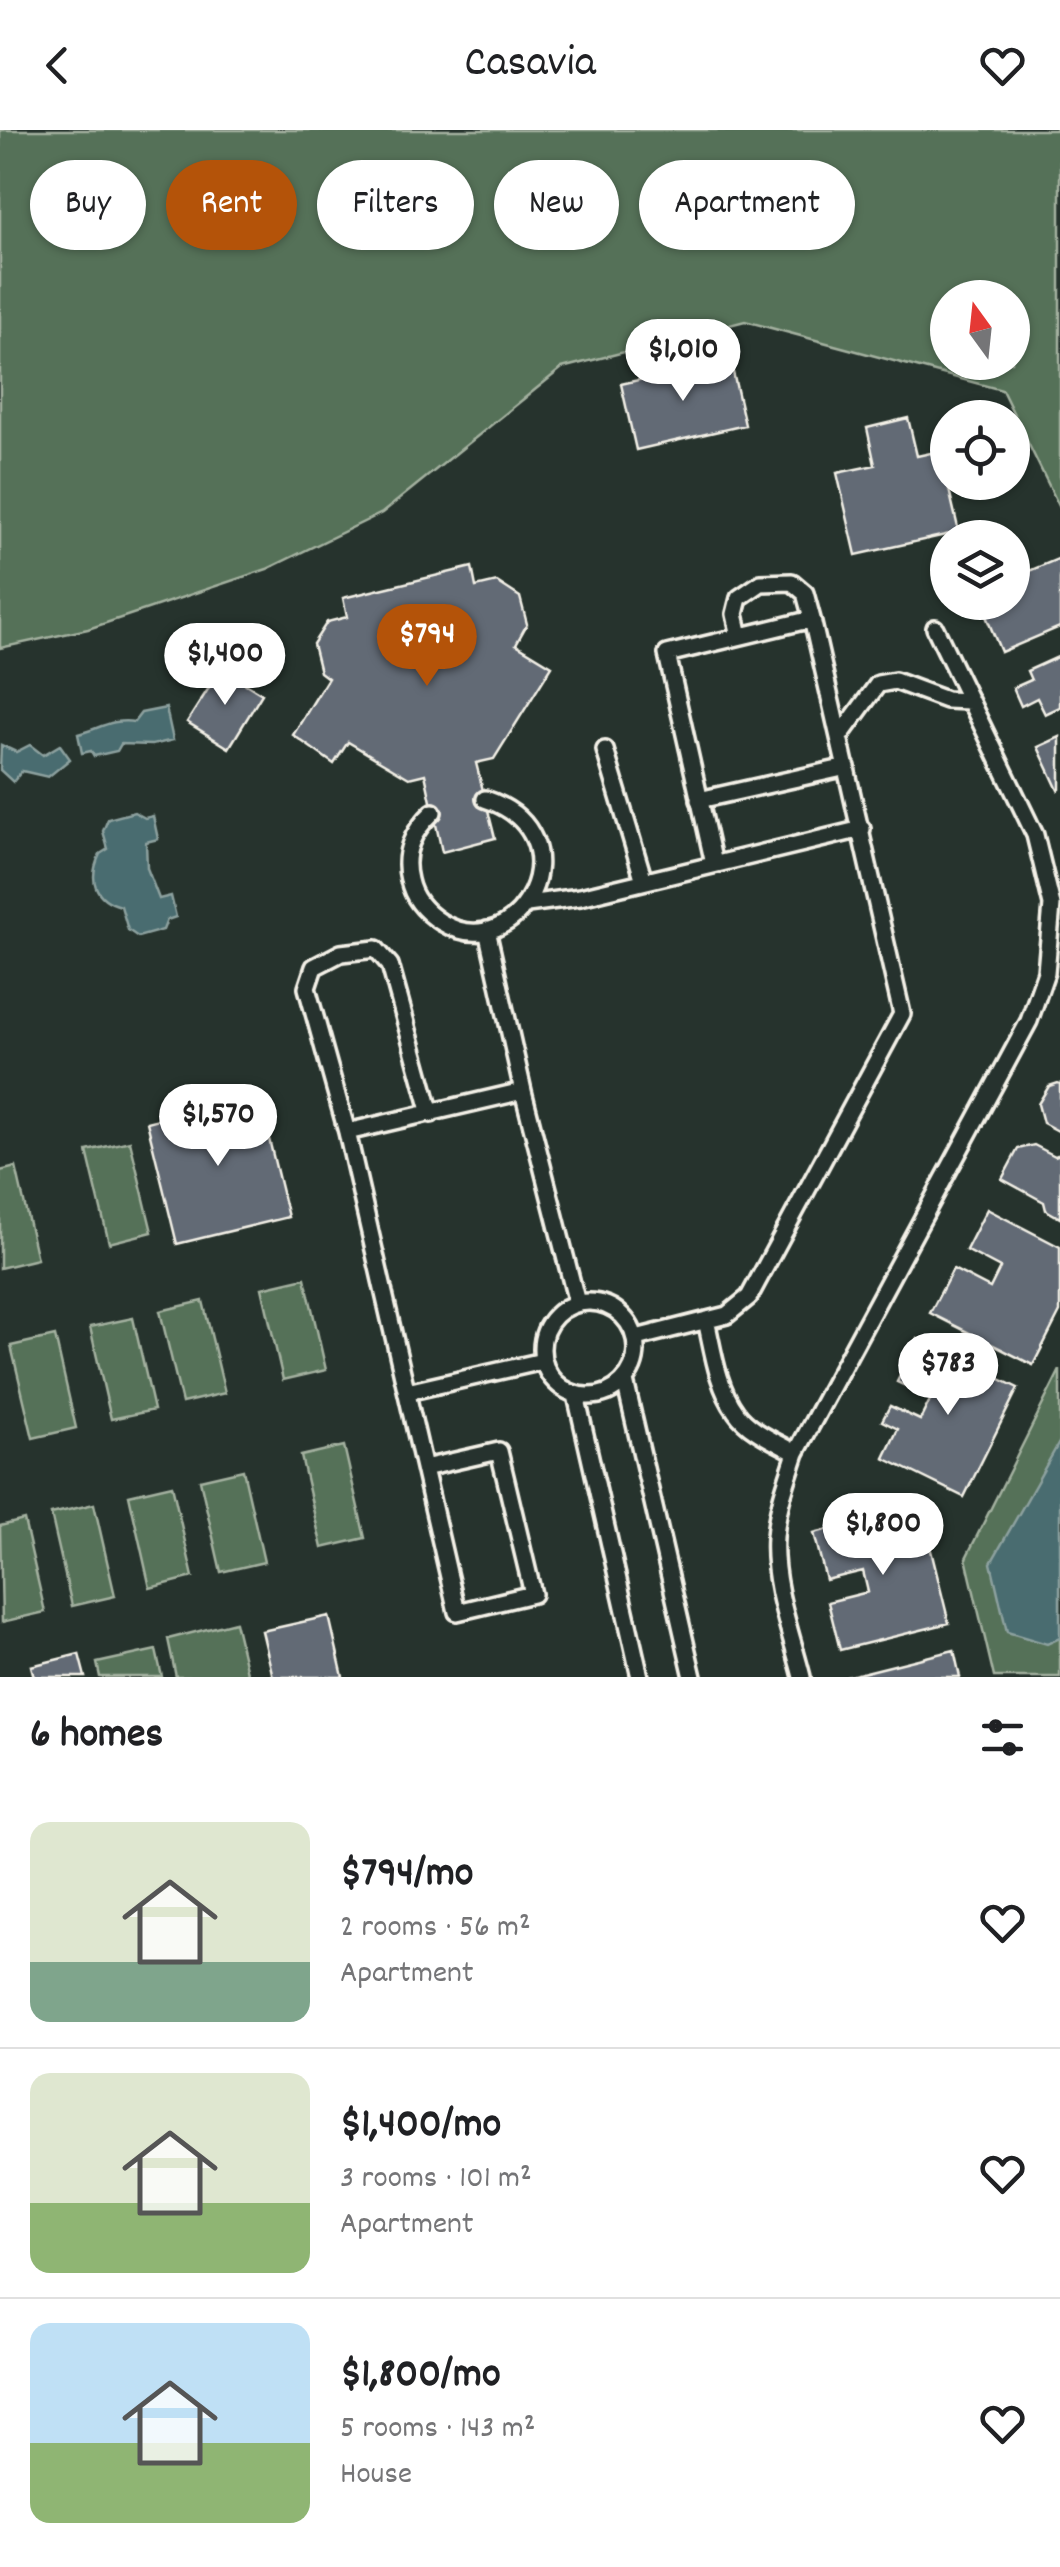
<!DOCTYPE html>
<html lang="en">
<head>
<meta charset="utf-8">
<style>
	body { margin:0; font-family:Dekko,sans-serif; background:#f2f2f2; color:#202124; height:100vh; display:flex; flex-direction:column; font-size:38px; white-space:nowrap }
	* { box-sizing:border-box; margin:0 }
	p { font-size:32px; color:#757577 }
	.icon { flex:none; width:55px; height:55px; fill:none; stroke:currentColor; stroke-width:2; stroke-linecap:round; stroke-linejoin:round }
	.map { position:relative; height:1547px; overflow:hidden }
	.sheet { display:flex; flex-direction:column; background:#fff; flex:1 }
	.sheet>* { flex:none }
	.hud { position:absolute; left:30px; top:30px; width:1000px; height:90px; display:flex; gap:20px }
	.needle { width:65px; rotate:345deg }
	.tools { position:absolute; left:930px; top:150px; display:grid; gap:20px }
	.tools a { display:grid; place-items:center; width:100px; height:100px; border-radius:50%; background:#fff; box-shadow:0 2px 8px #0004; font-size:50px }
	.price { position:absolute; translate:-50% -85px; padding:0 22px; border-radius:35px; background:#fff; color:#222; font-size:32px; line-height:65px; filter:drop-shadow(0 2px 5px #0008) }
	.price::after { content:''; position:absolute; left:50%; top:60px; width:30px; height:22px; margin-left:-15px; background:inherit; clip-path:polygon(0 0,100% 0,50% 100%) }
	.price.current { background:#b45309; color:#fff }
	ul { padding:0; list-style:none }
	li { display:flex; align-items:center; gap:30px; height:250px; padding:0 30px }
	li+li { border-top:2px solid #e0e0e0 }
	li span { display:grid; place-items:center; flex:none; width:280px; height:200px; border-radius:20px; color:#555 }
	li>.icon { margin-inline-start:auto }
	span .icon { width:120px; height:120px; fill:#fffc; stroke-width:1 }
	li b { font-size:42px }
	h2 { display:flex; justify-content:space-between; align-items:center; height:120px; padding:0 30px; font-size:42px }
	.chip { padding:0 35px; border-radius:45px; background:#fff; box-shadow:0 2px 8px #0004; font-size:35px; line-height:90px }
	.chip.current { background:#b45309; color:#fff }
	header { display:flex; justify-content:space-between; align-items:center; height:130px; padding:0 30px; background:#fff; font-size:45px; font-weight:600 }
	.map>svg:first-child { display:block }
</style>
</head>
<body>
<header><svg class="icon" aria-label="back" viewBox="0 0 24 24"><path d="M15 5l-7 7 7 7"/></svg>Casavia<svg class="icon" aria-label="heart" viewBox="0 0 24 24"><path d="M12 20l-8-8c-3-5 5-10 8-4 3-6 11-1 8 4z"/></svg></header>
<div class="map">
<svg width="1060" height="1547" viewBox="0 0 1060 1547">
	<rect width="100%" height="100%" fill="#26332d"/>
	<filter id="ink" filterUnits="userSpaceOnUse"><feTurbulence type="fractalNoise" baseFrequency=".01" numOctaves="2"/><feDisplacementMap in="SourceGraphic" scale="20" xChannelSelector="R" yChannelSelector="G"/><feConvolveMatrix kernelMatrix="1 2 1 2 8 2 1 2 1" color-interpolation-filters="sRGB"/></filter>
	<g filter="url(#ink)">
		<!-- green -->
		<path fill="#557158" stroke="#a4b1a0" stroke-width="2.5" fill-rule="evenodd" d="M0,0H1060V378L1002,260L745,191L562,238L382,383L267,439L88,499L0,518ZM948,168H1012V232H948Z
			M130,1011L152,1102L109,1113L87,1021Z
			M16,1037L37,1129L0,1138V1041Z
			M305,1148L326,1240L283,1250L262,1158Z
			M203,1171L225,1263L182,1273L160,1181Z
			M133,1188L154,1280L111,1289L90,1197Z
			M55,1206L76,1298L33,1308L11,1216Z
			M1060,1240V1547H994L966,1428Z
			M344,1316L365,1408L322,1418L301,1326Z
			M243,1340L264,1432L221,1442L200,1350Z
			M172,1355L193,1447L150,1458L129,1365Z
			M94,1374L115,1466L72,1476L51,1384Z
			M24,1390L45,1482L2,1492L0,1396Z
			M235,1492L248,1547H176L168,1509Z
			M156,1520L162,1547H100L97,1533Z"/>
		<!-- water -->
		<path fill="#496c6f" stroke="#8da19f" stroke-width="2.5" d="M166,578L173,610L152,615L121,614L117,621L94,626L91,621L82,623L78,604C98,599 114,588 134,592L141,583Z
			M1,615L16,622L30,615L43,625L60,615L70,629L48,647L22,641L13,652L0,640Z
			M134,682L145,688L153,686L158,709L146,712L147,738L159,769L171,766L176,787L167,790L163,800L138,807L128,800L121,776C94,769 88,749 100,724L108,719L103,701L108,689Z
			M1060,1311V1508L1047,1514L1007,1502L991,1433Z"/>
		<!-- building -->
		<path fill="#626b75" stroke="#f4f1e8" stroke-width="2.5" d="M730,229L745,295L636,320L621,254Z
			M908,288L917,326L940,321L959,402L856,425L837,343L875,335L867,298Z
			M1060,428V497L1001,522L984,481L1003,472H1012V448Z
			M472,437L476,457L497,452L520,467L527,494L516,514L552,536L494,629L476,633L495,708L442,722L425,644L409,648L348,612L334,634L293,605L328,548L320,542L313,514L327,492L347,487L343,468Z
			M1060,526V577L1045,584L1037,568L1021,576L1013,558L1031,550L1027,541Z
			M221,539L262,564L229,618L187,592Z
			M1060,607V659L1058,660L1038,617Z
			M1058,953L1060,954V1002L1043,993L1038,974L1049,956Z
			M258,964L288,1087L177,1114L147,992Z
			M1034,1015L1055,1026L1060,1024V1088L1046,1080L1044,1072L1002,1049L1018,1019Z
			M987,1079L1060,1117V1182L1033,1235L930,1183L953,1139L990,1158L1000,1138L966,1120Z
			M918,1209L1018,1258L964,1367L884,1328L898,1299L882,1291L890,1276L920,1290L931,1268L897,1252Z
			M920,1376L949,1493L840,1520L828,1472L868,1462L863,1441L826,1450L814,1403Z
			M329,1486L343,1547H273L262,1501Z
			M954,1520L960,1547H846Z
			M79,1524L85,1547H34L31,1536Z"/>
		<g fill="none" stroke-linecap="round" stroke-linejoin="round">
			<!-- service casing -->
			<g stroke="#f4f1e8" stroke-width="22">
				<path id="service" d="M740,506L735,484L739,468L761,453L792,452L805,463L812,489
					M840,606L878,554L895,551L946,570L970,571
					M605,620L644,751
					M699,670L847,637
					M433,682C413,701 402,722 409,750C413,769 425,782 441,792C519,840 592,704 485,669
					M527,774L580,767L862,699
					M523,961L577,1173
					M431,984L390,835L376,819L341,823L314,837L307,858L347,1002L523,961L487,800
					M347,1002L457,1482L533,1464L499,1321L424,1338
					M542 1219a47 47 0 1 1 94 0a47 47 0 1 1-94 0Z
					M706,1190C713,1220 717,1256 736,1282C749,1301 777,1312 796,1323C787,1351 777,1377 775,1407C772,1453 791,1503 802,1547
					M636,1208L727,1185L749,1167L902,884L812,489L667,524L714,734
					M625,1251L693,1547
					M407,1262L543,1231
					M576,1265L640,1547
					M796,1323L1029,891L1046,842L1052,775L1035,705L935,498"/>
			</g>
			<!-- service -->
			<use href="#service" stroke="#26332d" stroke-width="15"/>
		</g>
	</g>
</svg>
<div class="tools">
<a><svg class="needle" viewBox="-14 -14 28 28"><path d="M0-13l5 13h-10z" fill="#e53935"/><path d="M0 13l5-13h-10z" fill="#757577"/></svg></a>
<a><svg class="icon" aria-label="locate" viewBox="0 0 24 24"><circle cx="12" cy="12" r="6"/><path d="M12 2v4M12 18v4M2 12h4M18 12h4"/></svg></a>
<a><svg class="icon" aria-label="layers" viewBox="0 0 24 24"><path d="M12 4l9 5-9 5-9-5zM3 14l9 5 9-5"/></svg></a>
</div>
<b class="price" style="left:683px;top:274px">$1,010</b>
<b class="price current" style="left:427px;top:559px">$794</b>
<b class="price" style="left:225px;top:578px">$1,400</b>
<b class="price" style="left:218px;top:1039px">$1,570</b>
<b class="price" style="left:948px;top:1288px">$783</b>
<b class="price" style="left:883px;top:1448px">$1,800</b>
<div class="hud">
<a class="chip">Buy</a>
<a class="chip current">Rent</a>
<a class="chip">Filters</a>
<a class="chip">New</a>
<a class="chip">Apartment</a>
</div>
</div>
<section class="sheet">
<h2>6 homes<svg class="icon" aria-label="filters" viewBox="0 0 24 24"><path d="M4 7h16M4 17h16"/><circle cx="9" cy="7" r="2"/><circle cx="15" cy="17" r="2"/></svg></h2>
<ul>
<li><span style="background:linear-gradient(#dfe7d0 70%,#7fa58c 0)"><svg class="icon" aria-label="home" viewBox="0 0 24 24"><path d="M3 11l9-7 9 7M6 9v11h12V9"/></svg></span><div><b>$794/mo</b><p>2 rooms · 56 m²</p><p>Apartment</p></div><svg class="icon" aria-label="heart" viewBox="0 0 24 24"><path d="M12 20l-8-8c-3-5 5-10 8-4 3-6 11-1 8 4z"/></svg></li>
<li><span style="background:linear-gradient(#dfe7d0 65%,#8fb573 0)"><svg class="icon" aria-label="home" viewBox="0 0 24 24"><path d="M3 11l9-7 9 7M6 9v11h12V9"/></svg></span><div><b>$1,400/mo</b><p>3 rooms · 101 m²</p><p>Apartment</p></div><svg class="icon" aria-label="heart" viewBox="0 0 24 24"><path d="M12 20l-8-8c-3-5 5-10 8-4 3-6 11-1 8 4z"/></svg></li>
<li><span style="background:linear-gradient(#bfe0f5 60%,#8fb573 0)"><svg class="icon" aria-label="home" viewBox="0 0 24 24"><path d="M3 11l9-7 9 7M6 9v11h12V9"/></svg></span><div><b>$1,800/mo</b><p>5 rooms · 143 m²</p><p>House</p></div><svg class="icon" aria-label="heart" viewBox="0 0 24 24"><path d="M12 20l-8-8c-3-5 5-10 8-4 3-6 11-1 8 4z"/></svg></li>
</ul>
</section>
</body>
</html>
